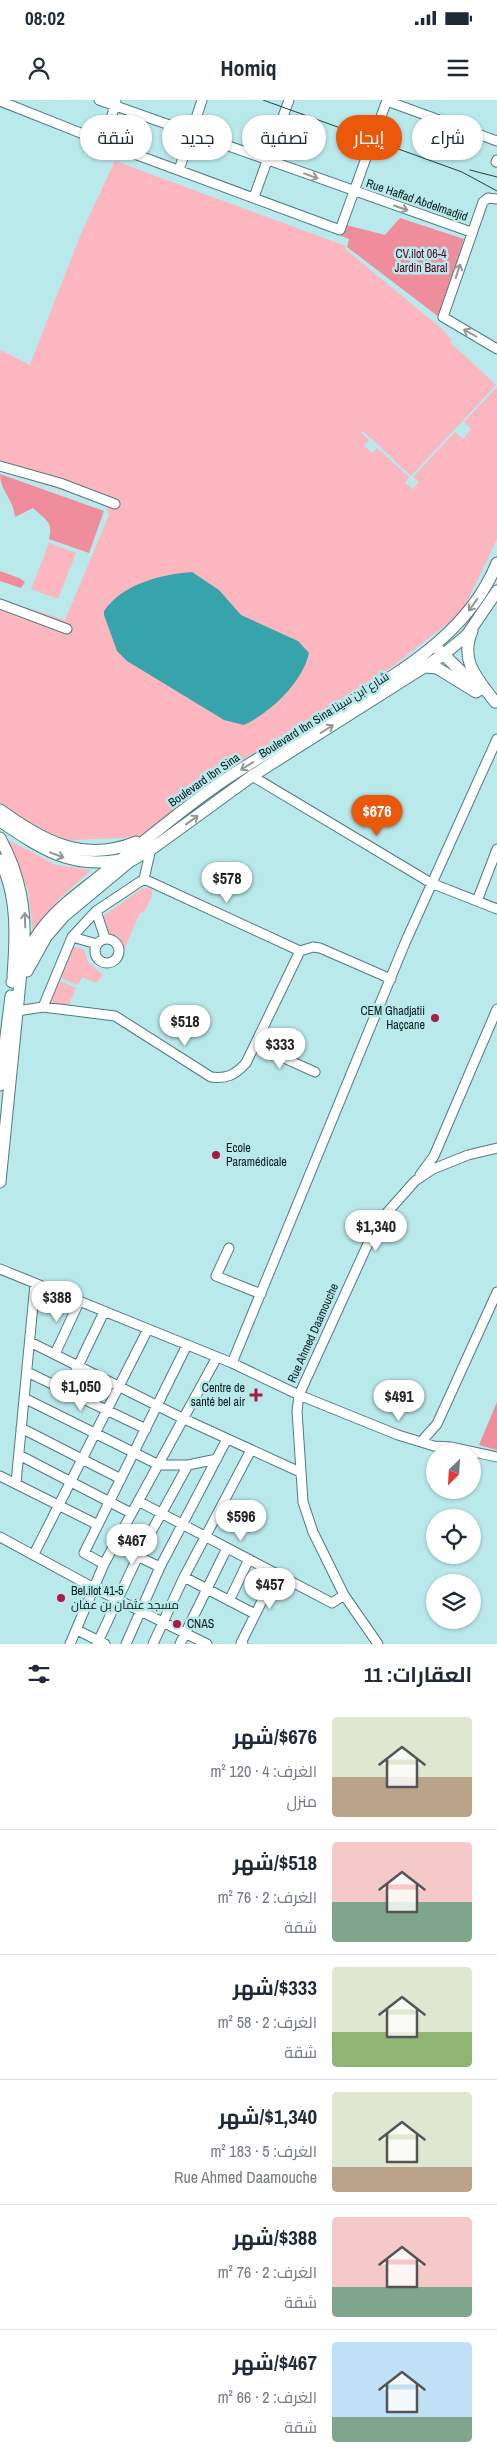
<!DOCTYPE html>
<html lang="ar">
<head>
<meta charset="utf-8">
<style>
	body { margin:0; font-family:"Archivo Narrow",Cairo,sans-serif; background:#f2f2f3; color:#1f2937; direction:rtl; height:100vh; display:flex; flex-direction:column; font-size:19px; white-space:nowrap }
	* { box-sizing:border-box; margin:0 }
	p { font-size:16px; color:#747a83 }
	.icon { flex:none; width:28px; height:28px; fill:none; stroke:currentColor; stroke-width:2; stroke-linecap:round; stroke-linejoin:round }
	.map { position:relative; height:1544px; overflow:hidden; direction:ltr }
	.drawer { display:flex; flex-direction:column; background:#fff; flex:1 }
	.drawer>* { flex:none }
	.top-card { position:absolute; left:15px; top:15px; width:468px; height:45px; direction:rtl; display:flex; gap:10px }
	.needle { width:32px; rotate:204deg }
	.controls { position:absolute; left:426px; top:1344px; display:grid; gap:10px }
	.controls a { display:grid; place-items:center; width:55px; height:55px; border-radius:50%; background:#fff; box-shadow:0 1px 4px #0004; font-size:25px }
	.price { position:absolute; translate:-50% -42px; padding:0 11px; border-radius:18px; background:#fff; color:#222; font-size:16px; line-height:32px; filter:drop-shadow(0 1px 2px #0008) }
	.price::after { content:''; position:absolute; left:50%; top:30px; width:15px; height:11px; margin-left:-8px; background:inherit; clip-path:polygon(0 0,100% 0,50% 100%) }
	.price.on { background:#ea580c; color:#fff }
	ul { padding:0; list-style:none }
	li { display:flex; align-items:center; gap:15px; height:125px; padding:0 25px }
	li+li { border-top:1px solid #e0e1e3 }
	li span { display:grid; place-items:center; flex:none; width:140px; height:100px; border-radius:5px; color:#555 }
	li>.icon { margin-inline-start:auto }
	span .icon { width:60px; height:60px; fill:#fffc; stroke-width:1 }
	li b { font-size:21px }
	h2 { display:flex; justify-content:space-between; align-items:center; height:60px; padding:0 25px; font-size:21px }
	.chip { padding:0 18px; border-radius:22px; background:#fff; box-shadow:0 1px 4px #0004; font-size:18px; line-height:45px }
	.chip.on { background:#ea580c; color:#fff }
	.status { display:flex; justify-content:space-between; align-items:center; height:35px; padding:0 25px; background:#fff; direction:ltr }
	.status svg { height:14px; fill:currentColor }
	header { display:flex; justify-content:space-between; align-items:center; height:65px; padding:0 25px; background:#fff; font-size:22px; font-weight:700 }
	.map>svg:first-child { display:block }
</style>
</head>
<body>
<div class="status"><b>08:02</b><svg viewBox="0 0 49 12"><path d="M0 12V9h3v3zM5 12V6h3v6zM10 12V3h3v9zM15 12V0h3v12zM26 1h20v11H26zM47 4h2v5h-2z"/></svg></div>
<header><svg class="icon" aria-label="menu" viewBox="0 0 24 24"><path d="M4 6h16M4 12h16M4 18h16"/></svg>Homiq<svg class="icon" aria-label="person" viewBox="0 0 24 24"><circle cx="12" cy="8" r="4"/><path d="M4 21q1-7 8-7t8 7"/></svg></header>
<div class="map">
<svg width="497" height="1544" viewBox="0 0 497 1544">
	<rect width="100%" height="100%" fill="#bae9eb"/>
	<!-- green -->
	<path fill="#fcb6bf" d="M115,61L346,146L345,149L441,228L452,240L450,242L496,285L411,376L363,331L361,333L369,340L364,346L372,353L377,348L409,377L405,383L413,389L419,382L413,377L455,332L463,339L471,329L464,322L497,287V439L462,512L389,569L218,675L140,737L53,741L0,703V499L65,520L109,415L105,404L0,371V253L1,250L30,265L80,136Z
		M49,443L76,453L58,499L31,489Z
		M8,740L56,765L91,770L60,798L33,832L28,790Z
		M143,788L152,789V796L144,812L140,813L123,852L119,837L109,834L102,817Z
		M72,846L84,850L88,862L103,875L96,883L82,877L78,885L59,877Z
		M58,880L76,888L68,906L50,902Z"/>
	<!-- forest -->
	<path fill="#ef8d9c" d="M400,118L464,139L439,217L347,147L349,139L341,136L346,125L385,135Z
		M0,374L104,411L89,453L49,439C54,421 44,419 33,408L15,417C13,398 0,391 0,374Z
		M0,471L19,478L25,482L21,488L0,481Z
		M497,1302V1350L479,1345Z"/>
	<!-- water -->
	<path fill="#37a3aa" d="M192,472L219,490L241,515L298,541L309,553C303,582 270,613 244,625L224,620L127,561L117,551L104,515V511C122,484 162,474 192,472Z"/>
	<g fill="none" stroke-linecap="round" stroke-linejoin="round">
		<!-- minor casing -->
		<g stroke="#507b7e" stroke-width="11">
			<path id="minor" d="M99,0L471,132
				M0,1L121,49L340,130L387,0
				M387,1L497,41
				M104,42L116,2
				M496,62L497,60
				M179,70L202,0
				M254,97L289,0
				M497,99L488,98L483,102L443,217L497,249
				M0,366L60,383L115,404
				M0,504L67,529
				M252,676L431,783L497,809
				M144,779L300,851
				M477,801L497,749
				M96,811L105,838
				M72,837L97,844
				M95 851a12 12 0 1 1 24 0a12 12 0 1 1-24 0Z
				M43,907L72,837L96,811L144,779L152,744
				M17,911L43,907L115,916L211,977C227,979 235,975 246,963L300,851L313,847L320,848L391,879
				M255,945L315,972
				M420,1075L434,1056L497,909
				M229,1148L216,1176L261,1194
				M0,1169L232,1263L299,1295L398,1335L434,1346L451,1347L497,1357
				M30,1242L182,1318L300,1372
				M55,1254L79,1202
				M232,1263L405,843L497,639
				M27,1272L146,1329
				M66,1291L104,1212
				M24,1298L159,1365H188L217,1359
				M21,1328L121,1379
				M421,1342L437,1324L497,1192
				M19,1355L131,1413
				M0,1376L98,1425
				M16,1383L35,1184
				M138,1401L332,1503L344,1495
				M0,1437L94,1488L207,1544
				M114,1445L160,1467
				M34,1454L148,1229
				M104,1464L84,1453L187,1245
				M184,1477L255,1514
				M229,1501L249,1459
				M77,1530L105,1544
				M70,1544L104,1464L217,1257
				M97,1544L138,1456L188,1365
				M126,1544L160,1467L227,1339
				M153,1544L184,1477L251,1350
				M180,1544L227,1448
				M243,1544L241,1543L276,1473
				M378,1544L344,1495L313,1432L303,1402L297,1311L299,1295L377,1124L415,1081L433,1069L468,1055L497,1048"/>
		</g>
		<!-- major casing -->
		<g stroke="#507b7e" stroke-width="13">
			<path id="major" d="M472,531C459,561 478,579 495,602
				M439,550L480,590
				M426,567L437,568L476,592
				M0,710C43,740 82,764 136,742
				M0,721C40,748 70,769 120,760
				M0,738C20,775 27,811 23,854
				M0,760C18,796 16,836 13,876
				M27,871L46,837L64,816L129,762L153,748L252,676L443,555L467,535L497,491
				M12,882C22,863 30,843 44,826C60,806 80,792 100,776C141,745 180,710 223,681C256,659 292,638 326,617C391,577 467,538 497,463
				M0,985L11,896
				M0,1082L21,872"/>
		</g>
		<!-- minor -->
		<use href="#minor" stroke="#fff" stroke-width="9"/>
		<!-- major -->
		<use href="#major" stroke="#fff" stroke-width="11"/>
		<!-- tram -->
		<path stroke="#283f40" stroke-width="1" d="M263,0L462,72L497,91
			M470,70L497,77"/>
	</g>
	<!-- one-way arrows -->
	<defs><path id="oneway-shaft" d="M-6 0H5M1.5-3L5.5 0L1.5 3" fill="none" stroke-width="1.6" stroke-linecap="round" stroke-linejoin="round" transform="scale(1.25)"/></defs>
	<g stroke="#909898">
		<use href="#oneway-shaft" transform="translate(311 76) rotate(20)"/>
		<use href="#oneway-shaft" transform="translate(401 108) rotate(19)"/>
		<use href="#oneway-shaft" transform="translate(458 171) rotate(-72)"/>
		<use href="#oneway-shaft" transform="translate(470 233) rotate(-150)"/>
		<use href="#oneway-shaft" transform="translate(473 505) rotate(126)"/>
		<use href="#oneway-shaft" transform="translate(327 629) rotate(-32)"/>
		<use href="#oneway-shaft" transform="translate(247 666) rotate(148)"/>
		<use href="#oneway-shaft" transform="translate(192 720) rotate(-36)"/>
		<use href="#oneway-shaft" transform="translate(57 755) rotate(21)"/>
		<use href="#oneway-shaft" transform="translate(25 820) rotate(-92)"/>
	</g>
	<!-- markers -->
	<g fill="#ac1847" stroke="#bae9eb" stroke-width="2">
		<circle cx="435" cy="918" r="5"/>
		<circle cx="216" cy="1055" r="5"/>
		<path d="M253.5 1287.5h5v5h5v5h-5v5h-5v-5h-5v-5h5z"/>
		<circle cx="61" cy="1498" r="5"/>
		<circle cx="177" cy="1524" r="5"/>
	</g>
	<g text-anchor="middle" stroke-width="5" stroke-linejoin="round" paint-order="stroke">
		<!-- street labels -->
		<g font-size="12" fill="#081a1b" stroke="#bae9eb">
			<text transform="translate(417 100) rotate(19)" y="4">Rue Haffad Abdelmadjid</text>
			<text transform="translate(324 615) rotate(-32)" y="4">Boulevard Ibn Sina:شارع ابن سينا</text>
			<text transform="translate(204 680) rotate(-35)" y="4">Boulevard Ibn Sina</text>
			<text transform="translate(313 1233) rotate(-66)" y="4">Rue Ahmed Daamouche</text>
		</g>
		<!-- park labels -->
		<g font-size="12" fill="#57001d" stroke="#bae9eb">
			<text x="421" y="158">CV.ilot 06-4<tspan x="421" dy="14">Jardin Baral</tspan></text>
		</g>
		<!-- poi labels -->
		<g font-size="12" fill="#081a1b" stroke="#bae9eb" text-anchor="start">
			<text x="425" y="915" text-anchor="end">CEM Ghadjatii<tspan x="425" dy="14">Haçcane</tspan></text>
			<text x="226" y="1052">Ecole<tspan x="226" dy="14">Paramédicale</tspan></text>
			<text x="245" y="1292" text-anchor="end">Centre de<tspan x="245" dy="14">santé bel air</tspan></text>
			<text x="71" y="1495">Bel.ilot 41-5<tspan x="71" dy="14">مسجد عثمان بن عفان</tspan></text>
			<text x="187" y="1528">CNAS</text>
		</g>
	</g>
</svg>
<div class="controls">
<a><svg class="needle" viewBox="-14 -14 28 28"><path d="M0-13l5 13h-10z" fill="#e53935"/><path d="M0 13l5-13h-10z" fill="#747a83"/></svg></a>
<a><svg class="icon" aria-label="locate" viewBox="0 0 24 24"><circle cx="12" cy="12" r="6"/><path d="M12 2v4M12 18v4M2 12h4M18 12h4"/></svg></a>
<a><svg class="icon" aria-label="layers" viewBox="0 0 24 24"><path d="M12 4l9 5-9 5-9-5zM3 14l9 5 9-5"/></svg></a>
</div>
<b class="price on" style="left:377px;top:737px">$676</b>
<b class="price" style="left:227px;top:804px">$578</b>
<b class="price" style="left:185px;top:947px">$518</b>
<b class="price" style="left:280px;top:970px">$333</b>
<b class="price" style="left:376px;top:1152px">$1,340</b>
<b class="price" style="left:57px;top:1223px">$388</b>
<b class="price" style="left:81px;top:1312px">$1,050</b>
<b class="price" style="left:399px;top:1322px">$491</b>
<b class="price" style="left:241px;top:1442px">$596</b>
<b class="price" style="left:132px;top:1466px">$467</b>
<b class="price" style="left:270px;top:1510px">$457</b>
<div class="top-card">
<a class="chip">شراء</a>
<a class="chip on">إيجار</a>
<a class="chip">تصفية</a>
<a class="chip">جديد</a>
<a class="chip">شقة</a>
</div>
</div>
<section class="drawer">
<h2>العقارات: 11<svg class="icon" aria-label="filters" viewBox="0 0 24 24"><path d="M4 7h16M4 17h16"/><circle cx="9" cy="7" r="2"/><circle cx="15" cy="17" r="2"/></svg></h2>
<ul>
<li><span style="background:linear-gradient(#dfe7d0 60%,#b9a48a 0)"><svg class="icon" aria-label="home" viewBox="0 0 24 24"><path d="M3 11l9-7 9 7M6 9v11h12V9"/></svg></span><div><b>$676/شهر</b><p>الغرف: 4 · 120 m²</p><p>منزل</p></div></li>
<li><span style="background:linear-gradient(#f6c9c9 60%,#7fa58c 0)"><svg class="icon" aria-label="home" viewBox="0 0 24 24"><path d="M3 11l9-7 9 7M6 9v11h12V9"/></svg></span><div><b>$518/شهر</b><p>الغرف: 2 · 76 m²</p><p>شقة</p></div></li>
<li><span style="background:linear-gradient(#dfe7d0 65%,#8fb573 0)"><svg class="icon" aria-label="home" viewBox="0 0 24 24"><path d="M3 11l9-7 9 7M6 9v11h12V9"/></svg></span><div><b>$333/شهر</b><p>الغرف: 2 · 58 m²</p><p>شقة</p></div></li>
<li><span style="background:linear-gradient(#dfe7d0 75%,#b9a48a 0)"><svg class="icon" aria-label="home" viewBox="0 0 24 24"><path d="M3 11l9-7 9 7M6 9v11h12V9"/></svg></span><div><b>$1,340/شهر</b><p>الغرف: 5 · 183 m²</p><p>Rue Ahmed Daamouche</p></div></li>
<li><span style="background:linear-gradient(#f6c9c9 70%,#7fa58c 0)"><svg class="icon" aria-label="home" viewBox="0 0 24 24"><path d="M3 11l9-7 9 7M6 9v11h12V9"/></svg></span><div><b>$388/شهر</b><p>الغرف: 2 · 76 m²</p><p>شقة</p></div></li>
<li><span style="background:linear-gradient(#bfe0f5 75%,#7fa58c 0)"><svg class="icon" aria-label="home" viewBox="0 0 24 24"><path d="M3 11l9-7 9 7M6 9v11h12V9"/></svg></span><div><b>$467/شهر</b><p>الغرف: 2 · 66 m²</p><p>شقة</p></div></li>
</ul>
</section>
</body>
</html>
